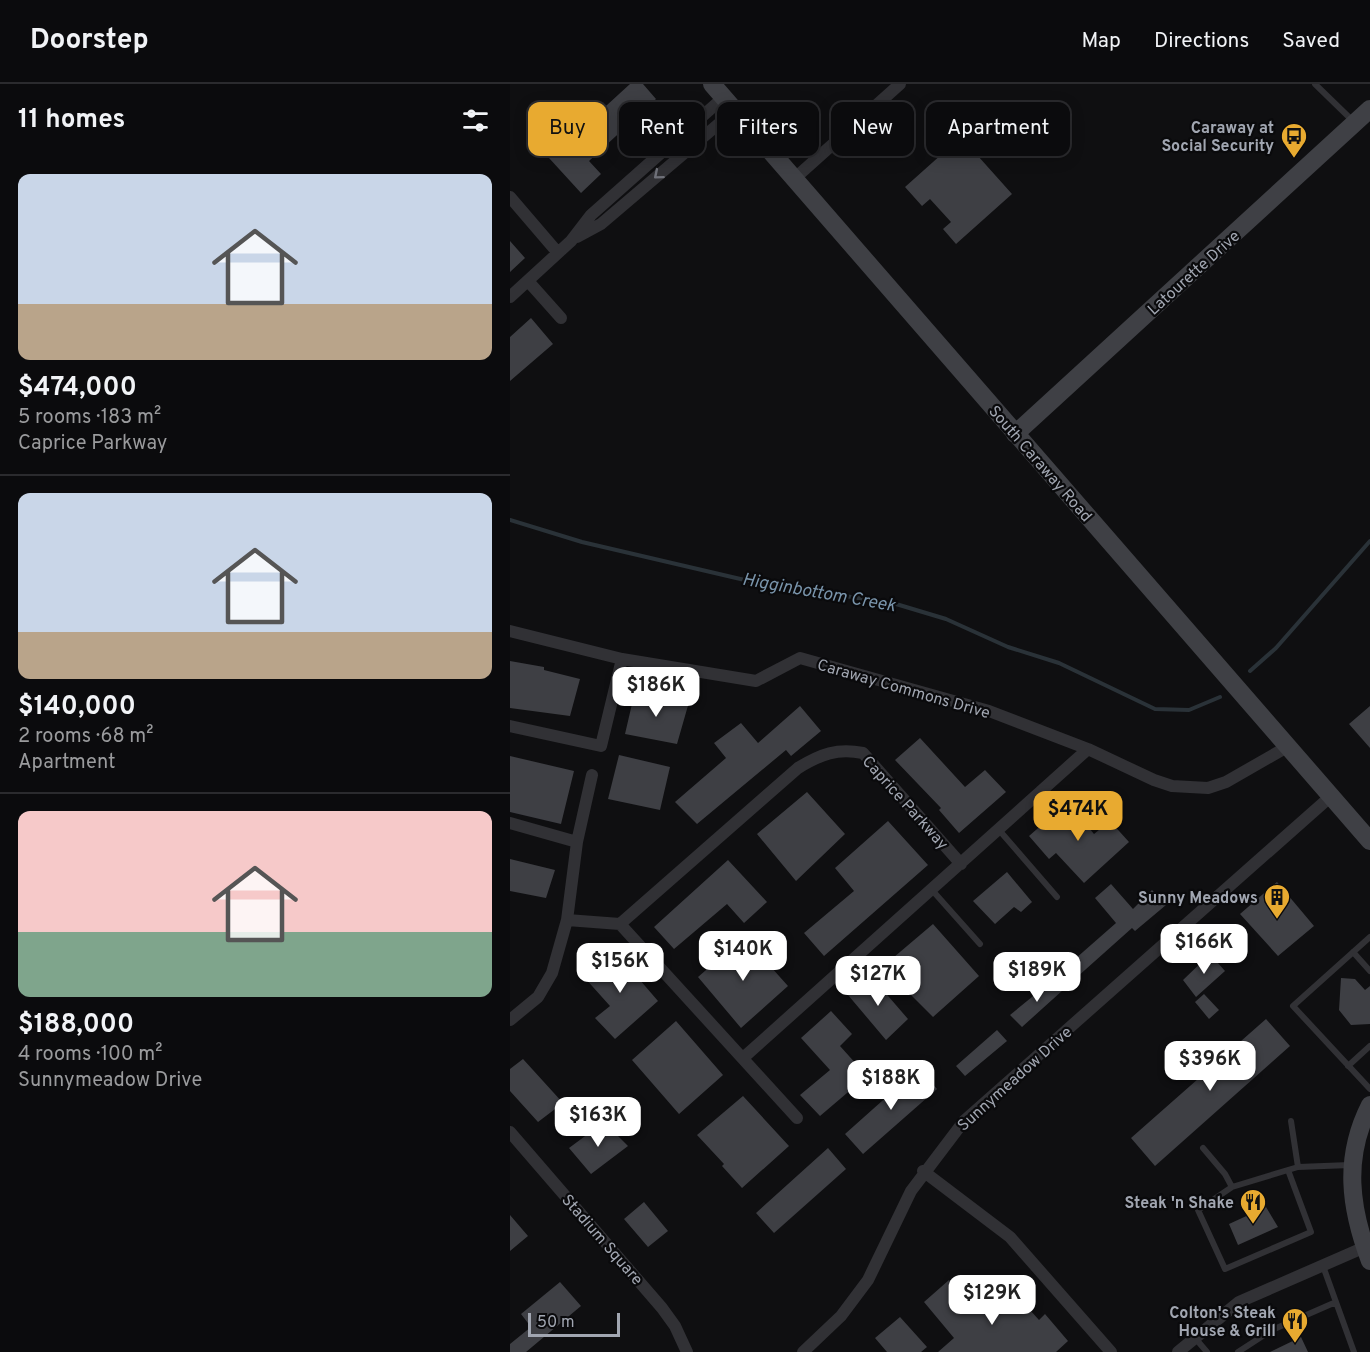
<!DOCTYPE html>
<html lang="en">
<head>
<meta charset="utf-8">
<style>
	body { margin:0; font-family:Overpass,sans-serif; background:#19191b; color:#f1f3f6; height:100vh; display:flex; flex-direction:column; font-size:22px; white-space:nowrap }
	* { box-sizing:border-box; margin:0 }
	p { font-size:20px; color:#9a9b9d }
	.icon { flex:none; width:33px; height:33px; fill:none; stroke:currentColor; stroke-width:2; stroke-linecap:round; stroke-linejoin:round }
	.map { position:relative; flex:1; overflow:hidden }
	.drawer { display:flex; flex-direction:column; background:#0b0b0d; width:510px }
	.drawer>* { flex:none }
	.banner { position:absolute; left:18px; top:18px; width:570px; height:54px; display:flex; gap:12px }
	.scale { position:absolute; left:18px; bottom:15px; width:92px; box-sizing:border-box; padding-left:6px; border:3px solid #a1a6b1; border-top:0; font-size:16px; line-height:21px; white-space:nowrap; color:#a1a6b1; -webkit-text-stroke:4px #0a0a0c; paint-order:stroke }
	.price { position:absolute; translate:-50% -51px; padding:0 14px; border-radius:12px; background:#fff; color:#222; font-size:20px; line-height:39px; filter:drop-shadow(0 2px 3px #0008) }
	.price::after { content:''; position:absolute; left:50%; top:36px; width:18px; height:14px; margin-left:-9px; background:inherit; clip-path:polygon(0 0,100% 0,50% 100%) }
	.price.current { background:#e8aa30; color:#111 }
	ul { padding:0; list-style:none }
	li { display:grid; align-content:center; gap:12px; height:318px; padding:0 18px }
	li+li { border-top:2px solid #2b2b2e }
	li span { display:grid; place-items:center; height:186px; border-radius:12px; color:#555 }
	li>.icon { margin-inline-start:auto }
	span .icon { width:108px; height:108px; fill:#fffc; stroke-width:1 }
	li b { font-size:26px }
	h2 { display:flex; justify-content:space-between; align-items:center; height:72px; padding:0 18px; font-size:26px }
	.pill { padding:0 21px; border-radius:12px; background:#0b0b0d; box-shadow:0 3px 15px #0003,0 0 0 2px #2b2b2e; font-size:21px; line-height:54px }
	.pill.current { background:#e8aa30; color:#111 }
	header { display:flex; align-items:center; gap:36px; box-sizing:border-box; height:84px; padding:0 30px; background:#0b0b0d; border-bottom:2px solid #2b2b2e }
	header strong { font-size:28px }
	nav { display:flex; gap:33px; margin-inline-start:auto; font-size:21px }
	main { display:flex; flex:1; min-height:0 }
	.map>svg:first-child { display:block }
</style>
</head>
<body>
<header>
<strong>Doorstep</strong>
<nav><a>Map</a><a>Directions</a><a>Saved</a></nav>
</header>
<main>
<section class="drawer">
<h2>11 homes<svg class="icon" aria-label="filters" viewBox="0 0 24 24"><path d="M4 7h16M4 17h16"/><circle cx="9" cy="7" r="2"/><circle cx="15" cy="17" r="2"/></svg></h2>
<ul>
<li><span style="background:linear-gradient(#c9d6e8 70%,#b9a48a 0)"><svg class="icon" aria-label="home" viewBox="0 0 24 24"><path d="M3 11l9-7 9 7M6 9v11h12V9"/></svg></span><div><b>$474,000</b><p>5 rooms · 183 m²</p><p>Caprice Parkway</p></div></li>
<li><span style="background:linear-gradient(#c9d6e8 75%,#b9a48a 0)"><svg class="icon" aria-label="home" viewBox="0 0 24 24"><path d="M3 11l9-7 9 7M6 9v11h12V9"/></svg></span><div><b>$140,000</b><p>2 rooms · 68 m²</p><p>Apartment</p></div></li>
<li><span style="background:linear-gradient(#f6c9c9 65%,#7fa58c 0)"><svg class="icon" aria-label="home" viewBox="0 0 24 24"><path d="M3 11l9-7 9 7M6 9v11h12V9"/></svg></span><div><b>$188,000</b><p>4 rooms · 100 m²</p><p>Sunnymeadow Drive</p></div></li>
</ul>
</section>
<div class="map">
<svg width="860" height="1268" viewBox="0 0 860 1268">
	<rect width="100%" height="100%" fill="#0f0f11"/>
	<g fill="none" stroke-linecap="round" stroke-linejoin="round">
		<!-- stream -->
		<path stroke="#2a3238" stroke-width="4" d="M0,436L72,458L239,497L386,520L436,535L498,563L549,579L645,625L679,626L710,613
			M740,587L766,564L860,457"/>
	</g>
	<!-- building -->
	<path fill="#3e3f44" d="M120,0H133L146,15L79,77L91,90L71,109L39,74Z
		M451,53L502,110L446,160L433,145L441,138L420,115L412,122L395,103Z
		M0,157L15,174L0,188Z
		M21,234L43,260L0,297V253Z
		M0,577L34,583V586L70,595L60,632L0,624Z
		M125,607L179,618L167,660L115,650Z
		M290,622L311,647L281,672L276,666L187,740L165,718L216,674L204,659L231,639L248,659Z
		M860,622V664L839,640Z
		M410,654L455,703L475,686L496,708L449,749L429,726L431,724L385,676Z
		M109,671L160,683L150,726L98,715Z
		M0,672L64,687L51,740L0,728Z
		M297,708L335,750L286,797L247,750Z
		M558,718L584,750L600,737L619,758L574,799L546,769L539,775L519,752Z
		M378,737L418,781L314,872L294,849L344,807L325,784Z
		M0,775L45,786L36,814L0,807Z
		M218,776L257,818L234,839L217,820L164,865L144,843Z
		M497,788L522,818L511,828L504,823L485,840L463,817Z
		M767,798L804,842L768,872L730,830Z
		M601,800L623,825L642,806L656,821L625,847L622,844L566,894L557,882L606,839L585,814Z
		M423,840L469,892L423,933L402,912L377,879Z
		M234,853L278,902L231,944L188,893Z
		M104,866L148,917L105,955L85,934L100,922L74,893Z
		M700,870L715,887L686,913L673,896Z
		M360,891L398,935L376,956L338,911Z
		M831,894L845,895L855,906L860,902V940L841,941L829,926Z
		M544,895L553,906L512,943L500,931Z
		M694,910L709,926L699,935L685,918Z
		M321,927L342,950L330,962L357,992L310,1032L290,1011L320,986L291,954Z
		M756,935L780,962L645,1082L621,1054Z
		M166,937L213,991L169,1030L122,976Z
		M487,946L497,957L455,992L446,982Z
		M13,975L53,1019L28,1038L0,1007V985Z
		M409,984L427,1005L353,1070L335,1050Z
		M233,1012L279,1062L232,1104L212,1082L214,1080L187,1051Z
		M94,1038L118,1062L81,1090L59,1064Z
		M318,1064L336,1085L264,1149L246,1129Z
		M134,1118L158,1147L138,1163L114,1135Z
		M756,1123L768,1143L728,1161L719,1140Z
		M0,1131L18,1152L0,1167Z
		M439,1196L452,1212L458,1207L481,1233L493,1222L498,1227L511,1216L529,1236L535,1230L558,1257L546,1268H428L444,1254L414,1218Z
		M50,1198L71,1222L16,1268H0V1260L21,1243L11,1230Z
		M390,1233L417,1263L411,1268H377L365,1254Z
		M791,1253L798,1268H760Z"/>
	<g fill="none" stroke-linecap="round" stroke-linejoin="round">
		<!-- lane -->
		<path stroke="#313135" stroke-width="6" d="M805,0L844,38
			M489,746L547,813
			M422,806L470,860
			M860,853L783,922L860,1005
			M843,868L860,887
			M838,982L860,962
			M781,1037L788,1083
			M693,1064L715,1090L722,1103
			M778,1086L801,1148L715,1185L688,1126L722,1103L788,1083L840,1081
			M813,1182L844,1268
			M685,1254L697,1268
			M728,1268L762,1246L826,1218"/>
		<!-- street -->
		<path stroke="#313135" stroke-width="12" d="M284,95L390,0
			M0,113L48,169
			M67,153L91,140L225,26
			M18,197L51,234
			M0,213L61,157L81,131L214,13
			M0,547L112,575L246,597L290,574L479,627L578,665L644,696L662,702L698,704L716,698L777,663
			M0,642L91,662L112,575
			M0,739L67,758
			M57,836L110,840L288,684C311,670 327,664 353,669L451,780
			M110,840L287,1034
			M0,936L28,913L42,889L57,836L67,758L82,691
			M233,974L578,665
			M0,1048L152,1224L165,1242L177,1268
			M413,1087L500,1153L601,1268
			M293,1268L331,1232L358,1196L401,1107L454,1037L820,713
			M668,1268L729,1218L855,1163"/>
		<!-- secondary -->
		<path stroke="#3f4045" stroke-width="18" d="M202,0L860,757
			M505,350L860,25
			M860,1021C833,1074 840,1124 860,1177"/>
	</g>
	<!-- one-way arrows -->
	<defs><path id="oneway-chevron" d="M-2-3.5L2.5 0L-2 3.5" fill="none" stroke-width="1.6" stroke-linecap="round" stroke-linejoin="round" transform="scale(1.5)"/></defs>
	<use stroke="#6f7179" href="#oneway-chevron" transform="translate(148 91) rotate(140)"/>
	<!-- icons -->
	<defs>
		<g id="bus-pin" transform="scale(1.35)"><path d="M0 17L-7.5 6A9.5 9.5 0 1 1 7.5 6Z" fill="#e8aa30" stroke="#0a0a0c"/><path d="M-5-6H5V4H4V6H2V4H-2V6H-4V4H-5ZM-3.5-4V0h7V-4ZM-3.5 1.2v1.5H-2V1.2ZM2 1.2v1.5H3.5V1.2Z" fill="#111"/></g>
		<g id="building-pin" transform="scale(1.35)"><path d="M0 17L-7.5 6A9.5 9.5 0 1 1 7.5 6Z" fill="#e8aa30" stroke="#0a0a0c"/><path d="M-4-6H4V6H1V3H-1V6H-4ZM-2.5-4.3h1.7v1.8h-1.7ZM.8-4.3h1.7v1.8H.8ZM-2.5-1h1.7V.8h-1.7ZM.8-1h1.7V.8H.8Z" fill="#111"/></g>
		<g id="restaurant-pin" transform="scale(1.35)"><path d="M0 17L-7.5 6A9.5 9.5 0 1 1 7.5 6Z" fill="#e8aa30" stroke="#0a0a0c"/><path d="M-5-6h1v4h1v-4h1v4h1v-4h1v5L-1.5 .5V6h-2V.5L-5-1ZM5-6V6H3V1.5H1.5Q1.5-4 5-6Z" fill="#111"/></g>
	</defs>
	<g fill-rule="evenodd">
		<use href="#bus-pin" x="784" y="52"/>
		<use href="#building-pin" x="767" y="813"/>
		<use href="#restaurant-pin" x="743" y="1118"/>
		<use href="#restaurant-pin" x="785" y="1237"/>
	</g>
	<g text-anchor="middle" stroke-width="4.5" stroke-linejoin="round" paint-order="stroke">
		<!-- poi labels -->
		<g font-size="16" font-weight="bold" fill="#a1a6b1" stroke="#0a0a0c" text-anchor="end">
			<text x="764" y="49">Caraway at<tspan x="764" dy="18">Social Security</tspan></text>
			<text x="748" y="819">Sunny Meadows</text>
			<text x="724" y="1124">Steak 'n Shake</text>
			<text x="766" y="1234">Colton's Steak<tspan x="766" dy="18">House &amp; Grill</tspan></text>
		</g>
		<!-- street labels -->
		<g font-size="16" fill="#a1a6b1" stroke="#0a0a0c">
			<text transform="translate(683 188) rotate(-42)" y="6">Latourette Drive</text>
			<text transform="translate(531 379) rotate(49)" y="6">South Caraway Road</text>
			<text transform="translate(394 604) rotate(16)" y="6">Caraway Commons Drive</text>
			<text transform="translate(396 718) rotate(48)" y="6">Caprice Parkway</text>
			<text transform="translate(504 994) rotate(-42)" y="6">Sunnymeadow Drive</text>
			<text transform="translate(93 1155) rotate(49)" y="6">Stadium Square</text>
		</g>
		<!-- water labels -->
		<g font-size="18" font-style="italic" fill="#7994ab" stroke="#0a0a0c">
			<text transform="translate(309 508) rotate(10)" y="6">Higginbottom Creek</text>
		</g>
	</g>
</svg>
<div class="scale">50 m</div>
<b class="price" style="left:146px;top:634px">$186K</b>
<b class="price current" style="left:568px;top:758px">$474K</b>
<b class="price" style="left:694px;top:891px">$166K</b>
<b class="price" style="left:233px;top:898px">$140K</b>
<b class="price" style="left:110px;top:910px">$156K</b>
<b class="price" style="left:527px;top:919px">$189K</b>
<b class="price" style="left:368px;top:923px">$127K</b>
<b class="price" style="left:700px;top:1008px">$396K</b>
<b class="price" style="left:381px;top:1027px">$188K</b>
<b class="price" style="left:88px;top:1064px">$163K</b>
<b class="price" style="left:482px;top:1242px">$129K</b>
<div class="banner">
<a class="pill current">Buy</a>
<a class="pill">Rent</a>
<a class="pill">Filters</a>
<a class="pill">New</a>
<a class="pill">Apartment</a>
</div>
</div>
</main>
</body>
</html>
